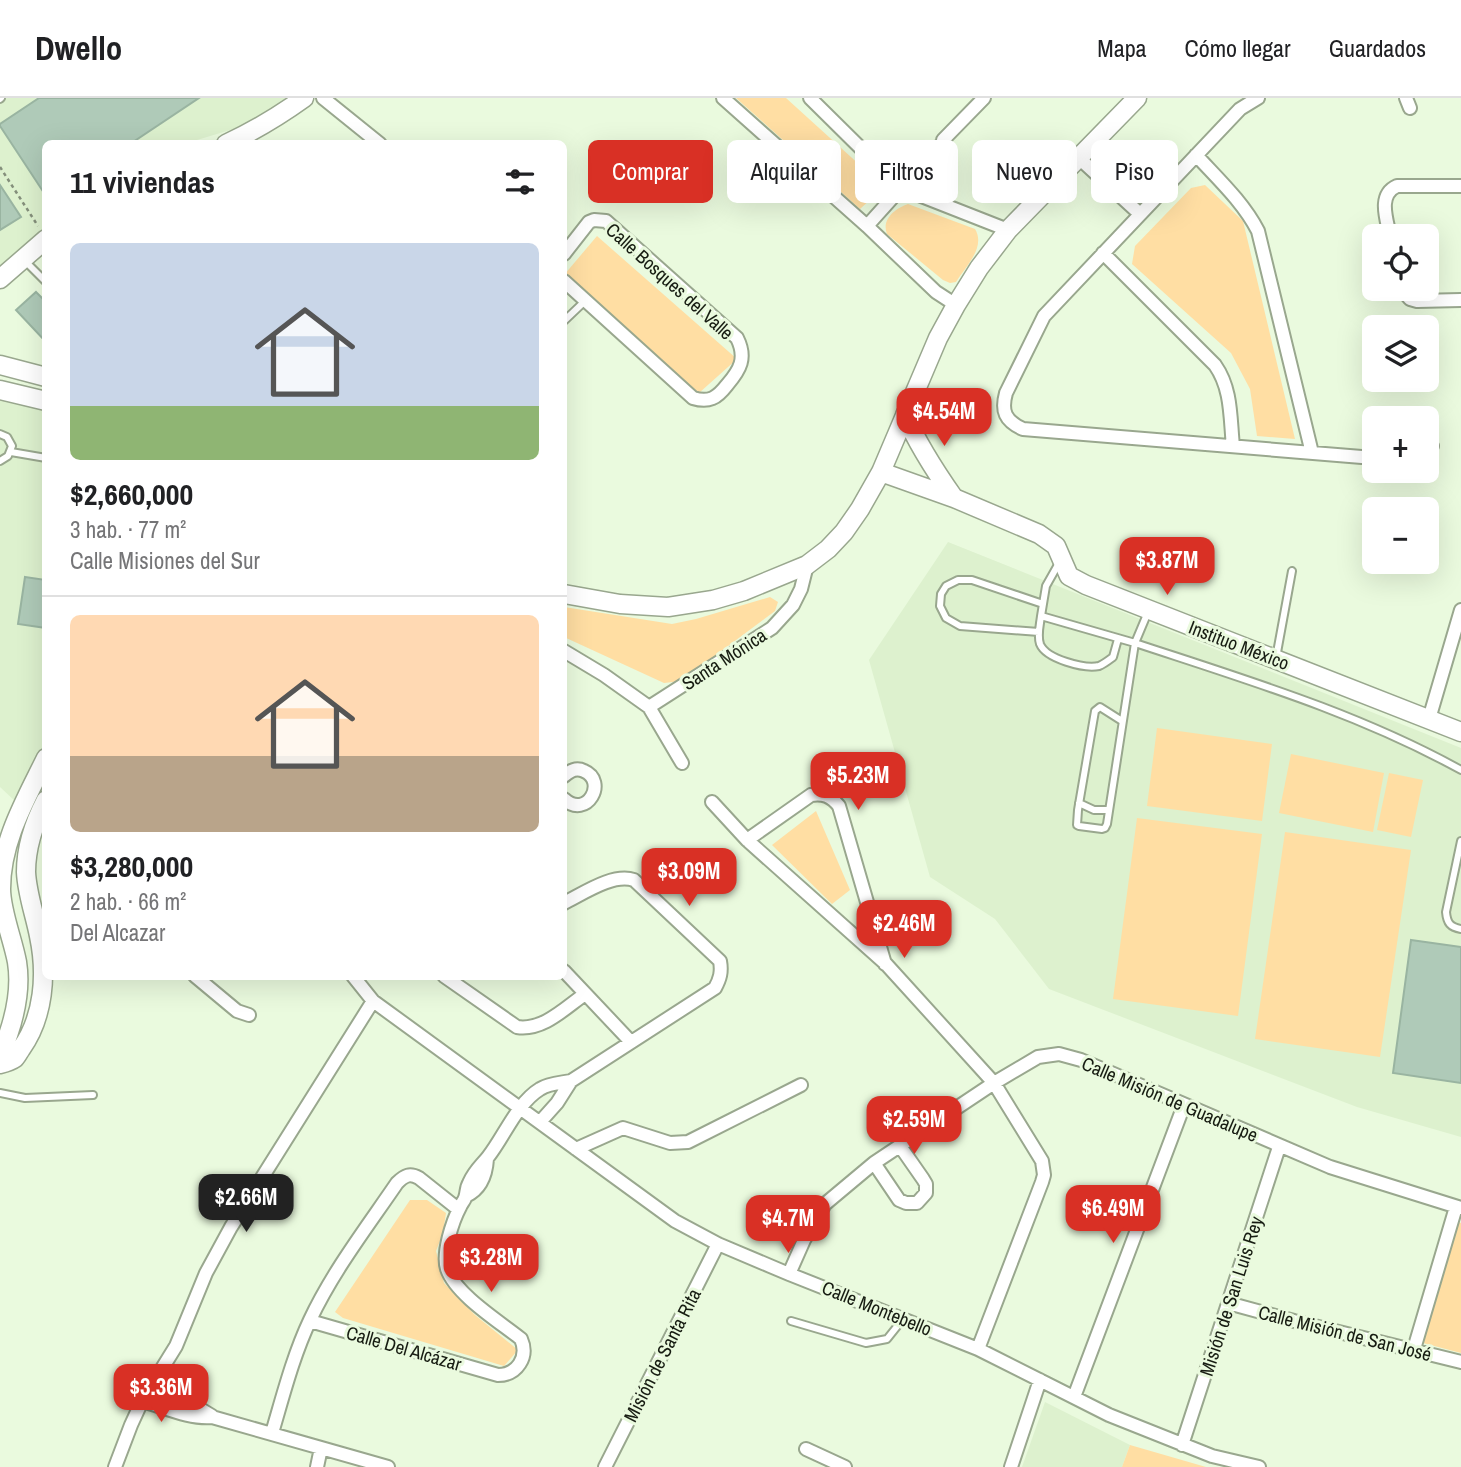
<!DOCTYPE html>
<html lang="es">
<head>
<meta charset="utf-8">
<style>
	body { margin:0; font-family:"Archivo Narrow",sans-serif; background:#f2f2f2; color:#202124; height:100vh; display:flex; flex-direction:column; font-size:26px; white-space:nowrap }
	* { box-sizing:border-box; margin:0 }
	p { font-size:23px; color:#757577 }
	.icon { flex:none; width:38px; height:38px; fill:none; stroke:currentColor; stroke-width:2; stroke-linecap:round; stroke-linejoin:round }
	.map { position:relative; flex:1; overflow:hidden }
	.drawer { position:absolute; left:42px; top:42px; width:525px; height:840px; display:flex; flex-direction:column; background:#fff; border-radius:10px; box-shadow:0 7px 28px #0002 }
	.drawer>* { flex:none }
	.top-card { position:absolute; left:588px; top:42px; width:665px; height:63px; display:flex; gap:14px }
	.fabs { position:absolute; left:1362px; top:126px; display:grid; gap:14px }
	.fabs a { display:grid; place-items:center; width:77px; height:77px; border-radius:10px; background:#fff; box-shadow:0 7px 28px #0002; font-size:35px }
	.price { position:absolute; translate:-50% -60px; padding:0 16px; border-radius:14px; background:#d93025; color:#fff; font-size:23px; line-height:46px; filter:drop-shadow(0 2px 4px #0008) }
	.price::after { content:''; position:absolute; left:50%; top:42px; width:21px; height:16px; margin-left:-10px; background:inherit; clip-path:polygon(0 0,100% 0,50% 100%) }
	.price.on { background:#222; color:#fff }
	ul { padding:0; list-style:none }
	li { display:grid; align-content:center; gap:14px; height:371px; padding:0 28px }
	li+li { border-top:2px solid #e0e0e0 }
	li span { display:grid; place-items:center; height:217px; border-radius:10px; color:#555 }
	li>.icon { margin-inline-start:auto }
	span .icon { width:126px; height:126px; fill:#fffc; stroke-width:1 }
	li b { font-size:30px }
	h2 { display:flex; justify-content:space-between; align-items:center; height:84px; padding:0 28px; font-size:30px }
	.pill { padding:0 24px; border-radius:10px; background:#fff; box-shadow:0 7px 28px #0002; font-size:24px; line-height:63px }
	.pill.on { background:#d93025; color:#fff }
	header { display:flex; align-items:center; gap:42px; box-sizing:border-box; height:98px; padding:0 35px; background:#fff; border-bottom:2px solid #e0e0e0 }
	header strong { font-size:33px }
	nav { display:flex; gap:38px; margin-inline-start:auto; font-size:24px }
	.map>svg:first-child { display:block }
</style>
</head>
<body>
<header>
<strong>Dwello</strong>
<nav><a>Mapa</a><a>Cómo llegar</a><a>Guardados</a></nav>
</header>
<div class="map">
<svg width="1461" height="1369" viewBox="0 0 1461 1369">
	<rect width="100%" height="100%" fill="#eafade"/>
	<!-- built -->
	<path fill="#ddf1ce" d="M0,0H288L260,23L187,45L46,46L45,135L0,173Z
		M0,297L46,310L45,645L16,704L0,689Z
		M948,444L1461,650V1039L1357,1009L1049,891L995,821L930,779L869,562Z
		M1045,1304L1130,1347L1122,1369H1022Z"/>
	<!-- green -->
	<path fill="#ffdea3" d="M736,0H786L884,89L860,111Z
		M1205,87L1243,123L1295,341L1257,338L1250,291L1231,255L1132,166L1135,148L1191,90Z
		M908,106L975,131C986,149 966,168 956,184L950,185L943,182L887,136C881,121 896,110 908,106Z
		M597,138L737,261L699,295L564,177Z
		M770,499L778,504L775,513L681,583L664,585L564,539V509L672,526L696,521Z
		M1157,630L1272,646L1262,723L1147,708Z
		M1291,656L1384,675L1373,734L1279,715Z
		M1389,675L1423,682L1411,739L1377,732Z
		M816,713L850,792L832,806L772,747Z
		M1137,720L1262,736L1238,918L1113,901Z
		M1285,734L1411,752L1380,959L1255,941Z
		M410,1102H427L446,1115L443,1135L436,1153L444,1185L475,1217L518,1252L504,1268L343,1220L335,1214Z
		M1458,1124L1461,1125V1255L1423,1245Z
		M1130,1347L1206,1369H1122Z"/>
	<!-- building -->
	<path fill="#afcab8" stroke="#99b4a1" stroke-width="2" d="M39,0H199L130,46H46V98L0,28V26Z
		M0,87L21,119L0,132Z
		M36,194L46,204V244L16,212Z
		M25,479L46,482V530L18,526Z
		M1411,842L1461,849V985L1393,975Z"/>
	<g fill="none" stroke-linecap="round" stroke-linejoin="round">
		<!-- lane casing -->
		<g stroke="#99a78e" stroke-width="10">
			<path id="lane" d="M0,1L1,0
				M25,163L46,184
				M564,223L585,203
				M0,336L7,339L12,348L8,358L0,363
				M11,354L46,360
				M1059,465L1046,488L1041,518L1135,545L1107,726L1105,730L1102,731L1079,728L1077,727L1078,712L1095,613L1100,609L1122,623
				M1148,514L1135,545C1247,582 1358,615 1461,672
				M1041,518C1040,527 1037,537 1040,546C1046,561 1084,571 1099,568C1104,566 1109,562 1113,559L1118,541
				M1039,534L960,528L946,520L940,508L941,496L946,488L958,482H972L1043,506
				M1276,560L1292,473
				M1079,705L1094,712H1109
				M1461,743L1446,814C1447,825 1450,829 1461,831
				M0,995L25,1000L93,997
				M791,1223L866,1245L887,1241L903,1221"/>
		</g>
		<!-- street casing -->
		<g stroke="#99a78e" stroke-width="16">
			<path id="street" d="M323,0L380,46
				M723,0L867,128L936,194L956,207
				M810,0L901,90L1008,132
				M1258,0L1240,11L1044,218L1006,295C1001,313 1005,323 1023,331L1374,360
				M1406,0L1410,10
				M1097,41L1157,98
				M943,42L984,0
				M1196,57C1218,81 1243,104 1258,133L1312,355
				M1079,60L1140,116
				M867,128L938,49
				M1390,138C1387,122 1377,97 1397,88H1461
				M1103,155L1215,267C1232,291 1230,320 1233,348
				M564,156L589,124L594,122L606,123L737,240C747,260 740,272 727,287C717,300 709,305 693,300L564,183
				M1401,191L1410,201L1417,203L1461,202
				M1426,350L1432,348
				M564,553L604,577L649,609L682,665
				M649,609L772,530L793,507L801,491L807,467
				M1429,621L1461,512
				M564,678C570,673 576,669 584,673C608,683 587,722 564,701
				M712,704L747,742L886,866L994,985L1042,1063L1044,1077L1042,1084L978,1251
				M747,742L811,697C823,695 831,698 839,708L885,866
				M564,873L631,944
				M195,878L237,913L249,917
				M353,878L373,903L675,1123L718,1146L789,1176L978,1251L1109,1317L1212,1358L1259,1369
				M444,878L517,929C543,933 565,910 585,896
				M540,1024L557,1005L571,983
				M576,1051L623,1030L670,1045L688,1044L801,987
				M874,1065L899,1102L906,1105H917L926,1095V1086L923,1081L900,1048
				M466,1098C481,1091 486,1077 487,1061
				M789,1176L804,1142L825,1106L874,1065L994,985L1038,959L1059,956L1081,962L1330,1069L1461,1110
				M1228,1205L1294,1223L1461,1264
				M310,1223L498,1277C517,1277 529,1259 521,1241C500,1224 456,1197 447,1171C442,1156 452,1124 460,1109C461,1106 464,1103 465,1100C467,1095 466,1090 469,1085C475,1072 480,1069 488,1059C504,1039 517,1005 540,991C549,985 561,985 571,983L715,890C720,881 722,874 720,863L634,782C613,775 584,795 564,805
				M1414,1251L1456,1109
				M148,1292L192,1306L212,1318
				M1074,1299L1184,1007
				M142,1303C164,1309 189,1321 212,1319L388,1369
				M272,1335C283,1298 293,1258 310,1222C333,1173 367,1129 397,1085C405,1077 410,1075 419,1080L458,1111
				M1182,1347L1279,1049
				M806,1351L845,1369
				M115,1369L131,1327L142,1303L176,1248L206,1175L231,1129L373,903
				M317,1369L321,1350
				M605,1369L718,1146
				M1011,1369L1040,1282"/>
		</g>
		<!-- secondary casing -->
		<g stroke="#99a78e" stroke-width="21">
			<path id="secondary" d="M226,46C254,33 279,18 304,0
				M0,181L46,141
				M0,267L46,279
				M0,292L46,303
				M905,317C918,347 935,373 954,400
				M881,374L954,400L1039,436L1056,448L1069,478L1086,487L1461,634
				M564,496L620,506L668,509L713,502L744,493L807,467L828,451L844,434L860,411L881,374L938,240L956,207L979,170L1008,132L1137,0
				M0,958C12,930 22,895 17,864C13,842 1,813 1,791C1,743 25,703 46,660
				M0,966C4,965 11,963 15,960C17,958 19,954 21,951C44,919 47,876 39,838C35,817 27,796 26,774C26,749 34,725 46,702"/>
		</g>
		<!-- path -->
		<path stroke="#848f7b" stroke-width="2.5" stroke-dasharray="3.5 3.5" stroke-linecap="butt" d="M0,69L38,128"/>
		<!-- lane -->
		<use href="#lane" stroke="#fff" stroke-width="6"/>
		<!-- street -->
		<use href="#street" stroke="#fff" stroke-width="12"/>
		<!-- secondary -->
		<use href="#secondary" stroke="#fff" stroke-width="18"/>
	</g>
	<g text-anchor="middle" stroke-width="6" stroke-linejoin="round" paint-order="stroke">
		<!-- street labels -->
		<g font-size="19" fill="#171c12" stroke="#eafade">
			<text transform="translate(670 183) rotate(42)" y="7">Calle Bosques del Valle</text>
			<text transform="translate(1239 547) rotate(21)" y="7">Instituo México</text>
			<text transform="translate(724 561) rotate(-33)" y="7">Santa Mónica</text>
			<text transform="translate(1170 1001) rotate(23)" y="7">Calle Misión de Guadalupe</text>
			<text transform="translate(1231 1198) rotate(-72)" y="7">Misión de San Luis Rey</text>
			<text transform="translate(877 1210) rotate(22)" y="7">Calle Montebello</text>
			<text transform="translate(1345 1235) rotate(14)" y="7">Calle Misión de San José</text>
			<text transform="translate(404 1250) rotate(16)" y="7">Calle Del Alcázar</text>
			<text transform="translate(662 1257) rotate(-63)" y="7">Misión de Santa Rita</text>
		</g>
	</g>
</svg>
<div class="fabs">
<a><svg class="icon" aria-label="locate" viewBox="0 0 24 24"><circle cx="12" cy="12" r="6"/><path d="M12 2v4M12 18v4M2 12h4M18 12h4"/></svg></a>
<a><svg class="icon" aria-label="layers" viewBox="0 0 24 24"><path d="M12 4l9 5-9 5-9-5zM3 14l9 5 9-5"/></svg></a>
<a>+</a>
<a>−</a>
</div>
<b class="price" style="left:944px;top:350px">$4.54M</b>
<b class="price" style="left:1167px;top:499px">$3.87M</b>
<b class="price" style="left:858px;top:714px">$5.23M</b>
<b class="price" style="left:689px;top:810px">$3.09M</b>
<b class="price" style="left:904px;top:862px">$2.46M</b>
<b class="price" style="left:914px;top:1058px">$2.59M</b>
<b class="price on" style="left:246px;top:1136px">$2.66M</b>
<b class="price" style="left:1113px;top:1147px">$6.49M</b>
<b class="price" style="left:788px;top:1157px">$4.7M</b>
<b class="price" style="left:491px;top:1196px">$3.28M</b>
<b class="price" style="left:161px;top:1326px">$3.36M</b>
<div class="top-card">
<a class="pill on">Comprar</a>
<a class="pill">Alquilar</a>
<a class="pill">Filtros</a>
<a class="pill">Nuevo</a>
<a class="pill">Piso</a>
</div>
<section class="drawer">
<h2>11 viviendas<svg class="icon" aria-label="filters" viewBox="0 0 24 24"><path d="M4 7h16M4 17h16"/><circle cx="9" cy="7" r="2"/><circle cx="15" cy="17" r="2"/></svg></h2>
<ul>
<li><span style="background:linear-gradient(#c9d6e8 75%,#8fb573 0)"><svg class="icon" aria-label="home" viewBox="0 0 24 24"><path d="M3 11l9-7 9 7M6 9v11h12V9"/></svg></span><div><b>$2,660,000</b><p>3 hab. · 77 m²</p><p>Calle Misiones del Sur</p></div></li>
<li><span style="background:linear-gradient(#ffd9b3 65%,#b9a48a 0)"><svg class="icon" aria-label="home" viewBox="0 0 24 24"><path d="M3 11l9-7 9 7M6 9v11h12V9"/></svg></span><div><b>$3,280,000</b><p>2 hab. · 66 m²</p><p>Del Alcazar</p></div></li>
</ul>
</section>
</div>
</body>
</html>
